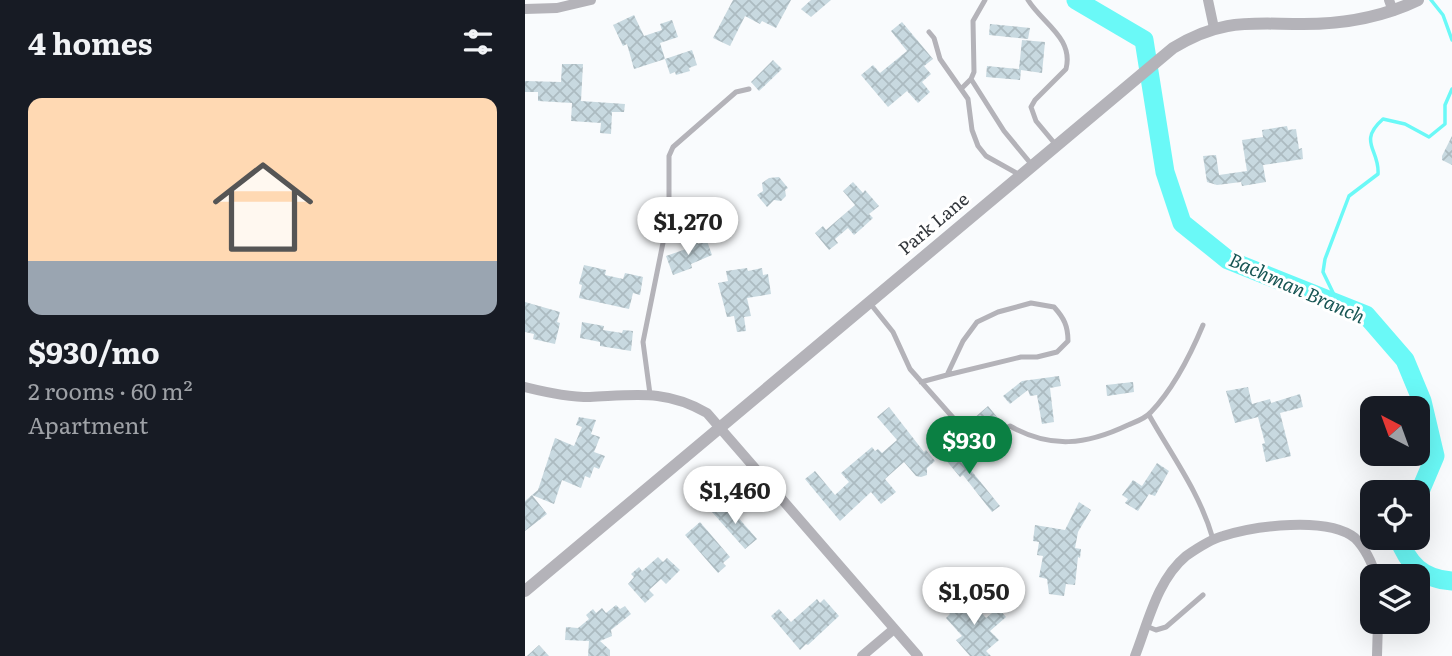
<!DOCTYPE html>
<html lang="en">
<head>
<meta charset="utf-8">
<style>
	body { margin:0; font-family:Literata,serif; background:#20242c; color:#f1f3f6; height:100vh; display:flex; flex-direction:column; font-size:26px; white-space:nowrap }
	* { box-sizing:border-box; margin:0 }
	p { font-size:23px; color:#9ea1a6 }
	.icon { flex:none; width:38px; height:38px; fill:none; stroke:currentColor; stroke-width:2; stroke-linecap:round; stroke-linejoin:round }
	.map { position:relative; flex:1; overflow:hidden }
	.panel { display:flex; flex-direction:column; background:#171b24; width:525px }
	.panel>* { flex:none }
	.needle { width:46px; rotate:319deg }
	.buttons { position:absolute; left:835px; top:396px; display:grid; gap:14px }
	.buttons a { display:grid; place-items:center; width:70px; height:70px; border-radius:14px; background:#171b24; box-shadow:0 7px 28px #0002; font-size:35px }
	.price { position:absolute; translate:-50% -60px; padding:0 16px; border-radius:24px; background:#fff; color:#222; font-size:23px; line-height:46px; filter:drop-shadow(0 2px 4px #0008) }
	.price::after { content:''; position:absolute; left:50%; top:42px; width:21px; height:16px; margin-left:-10px; background:inherit; clip-path:polygon(0 0,100% 0,50% 100%) }
	.price.on { background:#0b8043; color:#fff }
	ul { padding:0; list-style:none }
	li { display:grid; align-content:center; gap:14px; height:371px; padding:0 28px }
	li+li { border-top:2px solid #363941 }
	li span { display:grid; place-items:center; height:217px; border-radius:14px; color:#555 }
	li>.icon { margin-inline-start:auto }
	span .icon { width:126px; height:126px; fill:#fffc; stroke-width:1 }
	li b { font-size:30px }
	h2 { display:flex; justify-content:space-between; align-items:center; height:84px; padding:0 28px; font-size:30px }
	main { display:flex; flex:1; min-height:0 }
	.map>svg:first-child { display:block }
</style>
</head>
<body>
<main>
<section class="panel">
<h2>4 homes<svg class="icon" aria-label="filters" viewBox="0 0 24 24"><path d="M4 7h16M4 17h16"/><circle cx="9" cy="7" r="2"/><circle cx="15" cy="17" r="2"/></svg></h2>
<ul>
<li><span style="background:linear-gradient(#ffd9b3 75%,#9aa5b1 0)"><svg class="icon" aria-label="home" viewBox="0 0 24 24"><path d="M3 11l9-7 9 7M6 9v11h12V9"/></svg></span><div><b>$930/mo</b><p>2 rooms · 60 m²</p><p>Apartment</p></div></li>
</ul>
</section>
<div class="map">
<svg width="927" height="656" viewBox="0 0 927 656">
	<defs>
		<pattern id="building-cross-hatch" width="8" height="8" patternUnits="userSpaceOnUse" patternTransform="scale(1.75)"><rect width="8" height="8" fill="#c8d9e0"/><path d="M0 0l8 8M0 8l8-8" fill="none" stroke="#acbbc1"/></pattern>
	</defs>
	<rect width="100%" height="100%" fill="#f9fbfd"/>
	<g fill="none" stroke-linecap="round" stroke-linejoin="round">
		<!-- stream -->
		<path stroke="#6af9f7" stroke-width="3.5" d="M906,0L918,15L927,40
			M813,303L798,272L800,259L824,196L853,174C855,150 832,142 858,119L880,124L904,137L920,124V105L927,89"/>
		<!-- river -->
		<path stroke="#6af9f7" stroke-width="19" d="M551,0L619,40L640,172L657,223L703,260L841,315L880,360L897,401L910,456L896,489L892,492
			M873,537C883,564 897,579 927,581"/>
	</g>
	<!-- building -->
	<path fill="url(#building-cross-hatch)" d="M208,0H266L251,28L237,21L235,24L220,16L205,46L188,38Z
		M286,0H306L286,17L276,9Z
		M109,15L119,36L137,30L135,24L147,20L153,37L135,43L140,59L167,50L172,65L164,68L165,71L151,75L150,72L145,74L140,59L109,69L102,44L98,46L88,25Z
		M377,22L408,59L399,66L406,74L397,82L405,92L393,103L382,91L363,107L336,75L348,65L355,73L382,51L366,31Z
		M465,24L505,28L503,39L464,35Z
		M497,40L520,42L517,73L496,70L495,80L461,77L462,66L494,69Z
		M248,60L257,69L234,91L226,82Z
		M37,64H58L56,101L100,104L99,112H87L86,134L75,133L76,123L46,121L47,103L13,101V92H0V81L36,82Z
		M762,126L763,130L771,129L774,149L777,148L778,159L738,165L741,182L717,186L716,182L692,185L682,182L678,156L691,155L694,175L722,171L717,140L738,137L737,130Z
		M927,136V165L917,160V156Z
		M254,177L263,188L260,190L261,196L256,201L249,200L242,207L232,195L238,191L237,183L244,178Z
		M328,182L338,193L340,190L354,206L344,214L348,218L336,229L329,235L323,228L310,239L313,243L304,250L290,233L298,226L301,230L330,205L318,191Z
		M172,241L173,244L182,241L187,255L166,264L167,268L148,275L141,256L164,248L163,245Z
		M59,265L81,270L80,275L98,279L100,273L118,277L115,295L108,293L104,309L54,298L57,285L54,284Z
		M222,268L223,271L237,268L238,275L243,274L246,294L222,298L226,316L219,317L221,331L212,332L209,316L202,317L193,283L203,281L201,271Z
		M0,302L35,312L32,322L35,323L30,344L8,339L9,334L0,332Z
		M57,322L79,326L78,330L97,333L98,330L108,331L106,351L75,346V342L55,338Z
		M534,376L536,386L525,388L529,422L517,424L512,395L505,396L503,390L485,404L478,396L497,381Z
		M608,382L609,392L582,396L581,385Z
		M723,387L727,404L745,399L746,403L775,394L778,407L755,413L766,456L741,462L737,444L740,443L733,417L710,423L701,391Z
		M463,406L472,417L456,430L448,419Z
		M364,407L399,452L401,450L410,461L402,468V475L396,477L391,476L379,462L360,479L371,492L356,504L346,492L315,521L280,479L290,471L310,495L324,482L316,473L347,447L350,451L353,449L357,453L372,440L352,417Z
		M54,417L71,420L66,434L75,437L69,452L80,456L74,469L69,467L65,478L60,476L56,488L37,480L29,504L7,495L13,490L30,438L49,446L57,427L51,425Z
		M425,445L438,461L441,458L448,467L445,469L475,506L467,512L438,475L435,477L415,453Z
		M632,463L644,471L630,496L624,494L613,511L600,503L603,499L597,495L608,480L617,486Z
		M7,495L22,514L0,531V501Z
		M554,502L566,510L553,532L550,548L556,549L555,558L553,557L550,585L541,584L539,596L524,594L522,579L514,577L518,556L512,555L514,542L508,541L510,525L540,530Z
		M203,506L232,539L220,549L187,512L192,508Z
		M175,522L205,557L198,563L201,566L193,573L160,535Z
		M133,557L138,562L142,558L155,570L141,584L136,579L124,590L129,595L120,603L103,584L109,577L106,574L114,567L117,571Z
		M440,594L461,618L473,608L481,617L465,631L474,640L461,651L466,656H445L431,640L437,636L421,618L425,614L423,611Z
		M292,599L295,603L299,599L314,616L283,645L281,644L275,650L246,616L254,609L266,622Z
		M91,605L95,609L100,606L106,614L86,630L87,636L75,641L85,650V656H63L64,641L40,640L41,627L53,628L64,619L61,615L68,609L71,613L77,608L81,613Z
		M14,645L24,656H2Z"/>
	<g fill="none" stroke-linecap="round" stroke-linejoin="round">
		<!-- service -->
		<path stroke="#b4b3b9" stroke-width="5" d="M503,0C517,23 549,38 541,69L510,100L506,107L511,121L531,145
			M404,32L409,38L415,59L443,99L447,130L453,146L461,156L495,175
			M446,79L479,131L507,165
			M437,88L446,79L449,72L448,21L460,0
			M344,302L368,332L385,369L446,438L464,435L485,426C526,449 561,445 603,425C610,422 620,419 626,412C649,388 665,356 678,325
			M396,382L422,375L438,341L452,322L473,312L506,303L529,307C539,318 543,326 543,341L532,352L512,357H496L422,375
			M125,394L118,342L144,213V156L148,147L211,92L224,89
			M624,415C647,456 675,493 688,539
			M621,626L631,630L641,627L678,595"/>
		<!-- minor -->
		<path stroke="#b4b3b9" stroke-width="10" d="M683,0L689,28
			M864,0L868,11
			M0,9L32,8L66,0
			M0,387C20,392 45,397 65,397C110,395 141,389 182,413L393,656
			M337,656L369,629
			M610,656C623,623 632,580 661,556C671,549 687,539 698,536C730,526 802,516 830,538C839,547 848,563 850,576
			M852,656L853,621"/>
		<!-- tertiary -->
		<path stroke="#b4b3b9" stroke-width="12" d="M0,591L648,48C697,18 724,24 778,24C818,24 858,17 893,0"/>
	</g>
	<g text-anchor="middle" stroke-width="6" stroke-linejoin="round" paint-order="stroke">
		<!-- street labels -->
		<g font-size="18" fill="#33373c" stroke="#fff">
			<text transform="translate(409 224) rotate(-40)" y="6">Park Lane</text>
		</g>
		<!-- water labels -->
		<g font-size="19" font-style="italic" fill="#175554" stroke="#fff">
			<text transform="translate(772 288) rotate(24)" y="7">Bachman Branch</text>
		</g>
	</g>
</svg>
<div class="buttons">
<a><svg class="needle" viewBox="-14 -14 28 28"><path d="M0-13l5 13h-10z" fill="#e53935"/><path d="M0 13l5-13h-10z" fill="#9ea1a6"/></svg></a>
<a><svg class="icon" aria-label="locate" viewBox="0 0 24 24"><circle cx="12" cy="12" r="6"/><path d="M12 2v4M12 18v4M2 12h4M18 12h4"/></svg></a>
<a><svg class="icon" aria-label="layers" viewBox="0 0 24 24"><path d="M12 4l9 5-9 5-9-5zM3 14l9 5 9-5"/></svg></a>
</div>
<b class="price" style="left:163px;top:257px">$1,270</b>
<b class="price on" style="left:444px;top:476px">$930</b>
<b class="price" style="left:210px;top:526px">$1,460</b>
<b class="price" style="left:449px;top:627px">$1,050</b>
</div>
</main>
</body>
</html>
